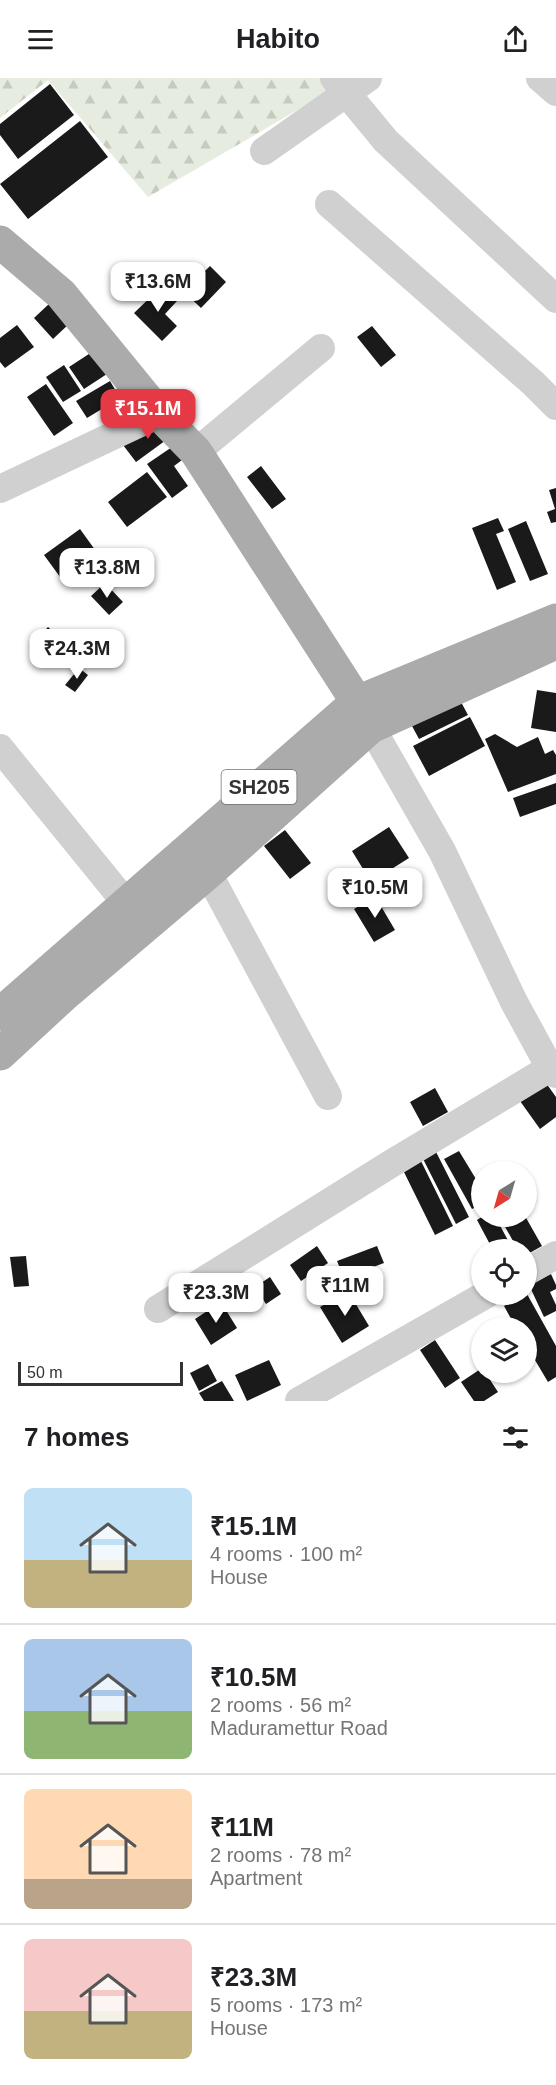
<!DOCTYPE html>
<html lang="en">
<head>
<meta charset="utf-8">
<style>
	body { margin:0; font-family:Helvetica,sans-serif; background:#f2f2f2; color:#202124; height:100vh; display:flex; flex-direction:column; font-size:22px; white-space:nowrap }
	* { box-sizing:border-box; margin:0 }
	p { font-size:20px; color:#757577 }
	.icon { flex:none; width:33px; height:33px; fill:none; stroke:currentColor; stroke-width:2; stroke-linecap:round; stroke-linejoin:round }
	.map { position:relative; height:1323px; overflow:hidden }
	.side { display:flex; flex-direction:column; background:#fff; flex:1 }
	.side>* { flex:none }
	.needle { width:39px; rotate:217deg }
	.tools { position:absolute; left:471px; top:1083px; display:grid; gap:12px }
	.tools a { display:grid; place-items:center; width:66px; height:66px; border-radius:50%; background:#fff; box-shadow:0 2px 4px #0004; font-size:30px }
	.scale { position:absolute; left:18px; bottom:15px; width:165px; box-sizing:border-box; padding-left:6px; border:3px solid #333; border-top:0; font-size:16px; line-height:21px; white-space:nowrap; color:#333; -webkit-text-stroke:4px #fff; paint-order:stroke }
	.price { position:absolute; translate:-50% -51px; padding:0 14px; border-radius:12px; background:#fff; color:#222; font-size:20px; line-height:39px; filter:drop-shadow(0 2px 3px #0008) }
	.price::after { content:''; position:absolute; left:50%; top:36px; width:18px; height:14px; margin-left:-9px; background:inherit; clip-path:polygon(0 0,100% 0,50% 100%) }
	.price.selected { background:#e63946; color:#fff }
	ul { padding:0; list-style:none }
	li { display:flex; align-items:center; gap:18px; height:150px; padding:0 24px }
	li+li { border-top:2px solid #e0e0e0 }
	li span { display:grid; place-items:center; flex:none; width:168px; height:120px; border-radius:9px; color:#555 }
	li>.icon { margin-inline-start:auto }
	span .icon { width:72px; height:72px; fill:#fffc; stroke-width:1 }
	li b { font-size:26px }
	h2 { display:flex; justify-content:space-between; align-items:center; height:72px; padding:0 24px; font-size:26px }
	header { display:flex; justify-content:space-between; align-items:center; height:78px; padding:0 24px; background:#fff; font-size:27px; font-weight:600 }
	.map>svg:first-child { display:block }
</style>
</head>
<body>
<header><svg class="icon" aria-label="menu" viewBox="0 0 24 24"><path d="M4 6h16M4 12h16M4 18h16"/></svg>Habito<svg class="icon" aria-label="share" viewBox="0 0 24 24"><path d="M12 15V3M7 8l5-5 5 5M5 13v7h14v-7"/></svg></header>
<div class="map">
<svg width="556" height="1323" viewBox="0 0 556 1323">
	<defs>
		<pattern id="forest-firs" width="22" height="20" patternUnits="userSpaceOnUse" patternTransform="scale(1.5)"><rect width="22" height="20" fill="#e6ecdf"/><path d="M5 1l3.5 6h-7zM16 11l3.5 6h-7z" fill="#c6cbc0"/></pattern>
	</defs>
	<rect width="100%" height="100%" fill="#fff"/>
	<!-- forest -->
	<path fill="url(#forest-firs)" d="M0,0H322L332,12L148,119L48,2L0,40Z"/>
	<!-- building -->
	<path fill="#1a1a1a" d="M50,6L74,37L18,81L0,57V46Z
		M80,43L108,79L28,141L0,106Z
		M210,188L226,204L201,230L184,214Z
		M162,208L177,223L165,236L177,248L162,263L134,235Z
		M51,224L70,245L53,261L34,240Z
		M17,247L34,269L5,290L0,284V260Z
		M372,248L396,277L381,289L357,259Z
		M95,272L110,294L84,311L69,289Z
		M64,287L81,313L63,324L46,299Z
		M110,303L120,320L87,340L76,323Z
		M46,306L73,345L54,358L27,319Z
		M160,340L173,357L136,384L123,367Z
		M172,369L182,382L174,388L188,408L172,420L147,386Z
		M261,388L286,421L272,431L247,399Z
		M147,394L167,419L127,449L108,424Z
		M556,410V444L551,445L547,434L555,431L549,412Z
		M498,440L504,453L496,456L516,504L497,512L472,450Z
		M526,443L548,496L530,503L508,451Z
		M80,451L98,476L63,503L44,477Z
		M105,505L123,524L109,537L91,518Z
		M48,549L66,566L48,585L30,569Z
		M79,590L88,597L75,614L65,607Z
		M537,612L556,615V654L531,650Z
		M461,624L468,637L419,661L412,648Z
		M470,639L485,668L429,698L413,668Z
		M495,656L517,669L538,659L545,676L553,672L556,677V696L508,714L485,661Z
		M556,705V726L520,739L513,720Z
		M389,749L409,780L371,804L352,773Z
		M285,752L311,785L290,801L264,768Z
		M375,818L395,852L374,864L354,831Z
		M546,1005L556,1019V1039L540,1051L520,1023Z
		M435,1010L448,1034L423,1048L410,1024Z
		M432,1066L469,1139L456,1146L419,1073Z
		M459,1073L482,1111V1126L472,1131L444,1081Z
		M420,1081L453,1148L435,1157L402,1090Z
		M483,1138H495L513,1172H493L477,1142Z
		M499,1138H525L542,1168L526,1177V1172H518Z
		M317,1168L328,1185L301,1203L290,1187Z
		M377,1168L384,1185L344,1200L337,1183Z
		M26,1178L29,1208L14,1209L10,1179Z
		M551,1196L556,1207V1211L550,1214L556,1227V1233L544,1239L529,1207Z
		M270,1199L281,1216L266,1226L255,1209Z
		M348,1213L369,1248L342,1265L320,1229Z
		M525,1216H527L556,1268V1299L548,1304L526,1267V1250H516L504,1228Z
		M221,1224L237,1250L211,1267L195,1241Z
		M435,1262L460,1300L445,1310L420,1272Z
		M269,1282L281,1307L247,1323L235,1297Z
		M208,1286L217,1303L199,1313L190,1295Z
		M482,1290V1294H485L498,1314L484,1323H474L461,1304Z
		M222,1303L234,1323H204L199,1315Z"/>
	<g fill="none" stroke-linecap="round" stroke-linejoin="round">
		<!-- minor -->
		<path stroke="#d0d0d0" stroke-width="28" d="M334,0L386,63L556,221
			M540,0L556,14
			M264,73L368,0
			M329,126L533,305L556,328
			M196,374L321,270
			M0,411L159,336
			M371,649L442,773L514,924L550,990L556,996
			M0,670L126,825
			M208,795L328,1018
			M526,1194L556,1177
			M158,1231L389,1087L550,990
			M299,1323L487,1216"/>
		<!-- major -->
		<path stroke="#ababab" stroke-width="33" d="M0,164L61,216L159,336L196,374L357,624L367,643
			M0,936L357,624L556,542
			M0,976L63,918L208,795L371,649L556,565"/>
	</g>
	<g text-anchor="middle" stroke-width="6" stroke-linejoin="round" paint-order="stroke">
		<!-- shield labels -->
		<rect fill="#fff" stroke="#707070" stroke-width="1.5" x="221.5" y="692" width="75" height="34" rx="4.5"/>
		<g font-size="20" font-weight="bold" fill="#333">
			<text x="259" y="716">SH205</text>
		</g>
	</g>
</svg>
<div class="tools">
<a><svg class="needle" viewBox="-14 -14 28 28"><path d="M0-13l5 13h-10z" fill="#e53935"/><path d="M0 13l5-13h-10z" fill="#757577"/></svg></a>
<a><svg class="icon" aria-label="locate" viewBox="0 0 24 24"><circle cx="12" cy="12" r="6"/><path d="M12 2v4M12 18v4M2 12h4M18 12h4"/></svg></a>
<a><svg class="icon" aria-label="layers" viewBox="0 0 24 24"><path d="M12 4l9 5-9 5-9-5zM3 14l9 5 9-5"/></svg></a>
</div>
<div class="scale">50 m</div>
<b class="price" style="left:158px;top:235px">₹13.6M</b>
<b class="price selected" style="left:148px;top:362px">₹15.1M</b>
<b class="price" style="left:107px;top:521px">₹13.8M</b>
<b class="price" style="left:77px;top:602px">₹24.3M</b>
<b class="price" style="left:375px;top:841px">₹10.5M</b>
<b class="price" style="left:345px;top:1239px">₹11M</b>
<b class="price" style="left:216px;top:1246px">₹23.3M</b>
</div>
<section class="side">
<h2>7 homes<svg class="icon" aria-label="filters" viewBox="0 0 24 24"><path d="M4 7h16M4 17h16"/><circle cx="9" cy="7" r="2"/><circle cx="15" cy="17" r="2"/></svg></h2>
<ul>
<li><span style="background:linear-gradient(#bfe0f5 60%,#c2b280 0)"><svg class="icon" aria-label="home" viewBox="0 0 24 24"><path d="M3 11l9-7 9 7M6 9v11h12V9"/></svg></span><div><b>₹15.1M</b><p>4 rooms · 100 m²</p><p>House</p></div></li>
<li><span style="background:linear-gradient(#a9c7e8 60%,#8fb573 0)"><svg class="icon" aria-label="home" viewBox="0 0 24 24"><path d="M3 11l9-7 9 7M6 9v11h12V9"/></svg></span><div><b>₹10.5M</b><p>2 rooms · 56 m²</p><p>Maduramettur Road</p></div></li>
<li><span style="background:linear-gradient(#ffd9b3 75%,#b9a48a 0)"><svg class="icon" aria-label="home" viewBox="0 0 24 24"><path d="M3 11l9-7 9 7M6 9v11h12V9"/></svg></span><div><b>₹11M</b><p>2 rooms · 78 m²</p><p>Apartment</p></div></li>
<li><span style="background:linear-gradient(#f6c9c9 60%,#c2b280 0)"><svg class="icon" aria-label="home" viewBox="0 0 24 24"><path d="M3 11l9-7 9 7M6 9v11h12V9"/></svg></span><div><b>₹23.3M</b><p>5 rooms · 173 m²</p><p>House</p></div></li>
</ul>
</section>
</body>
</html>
